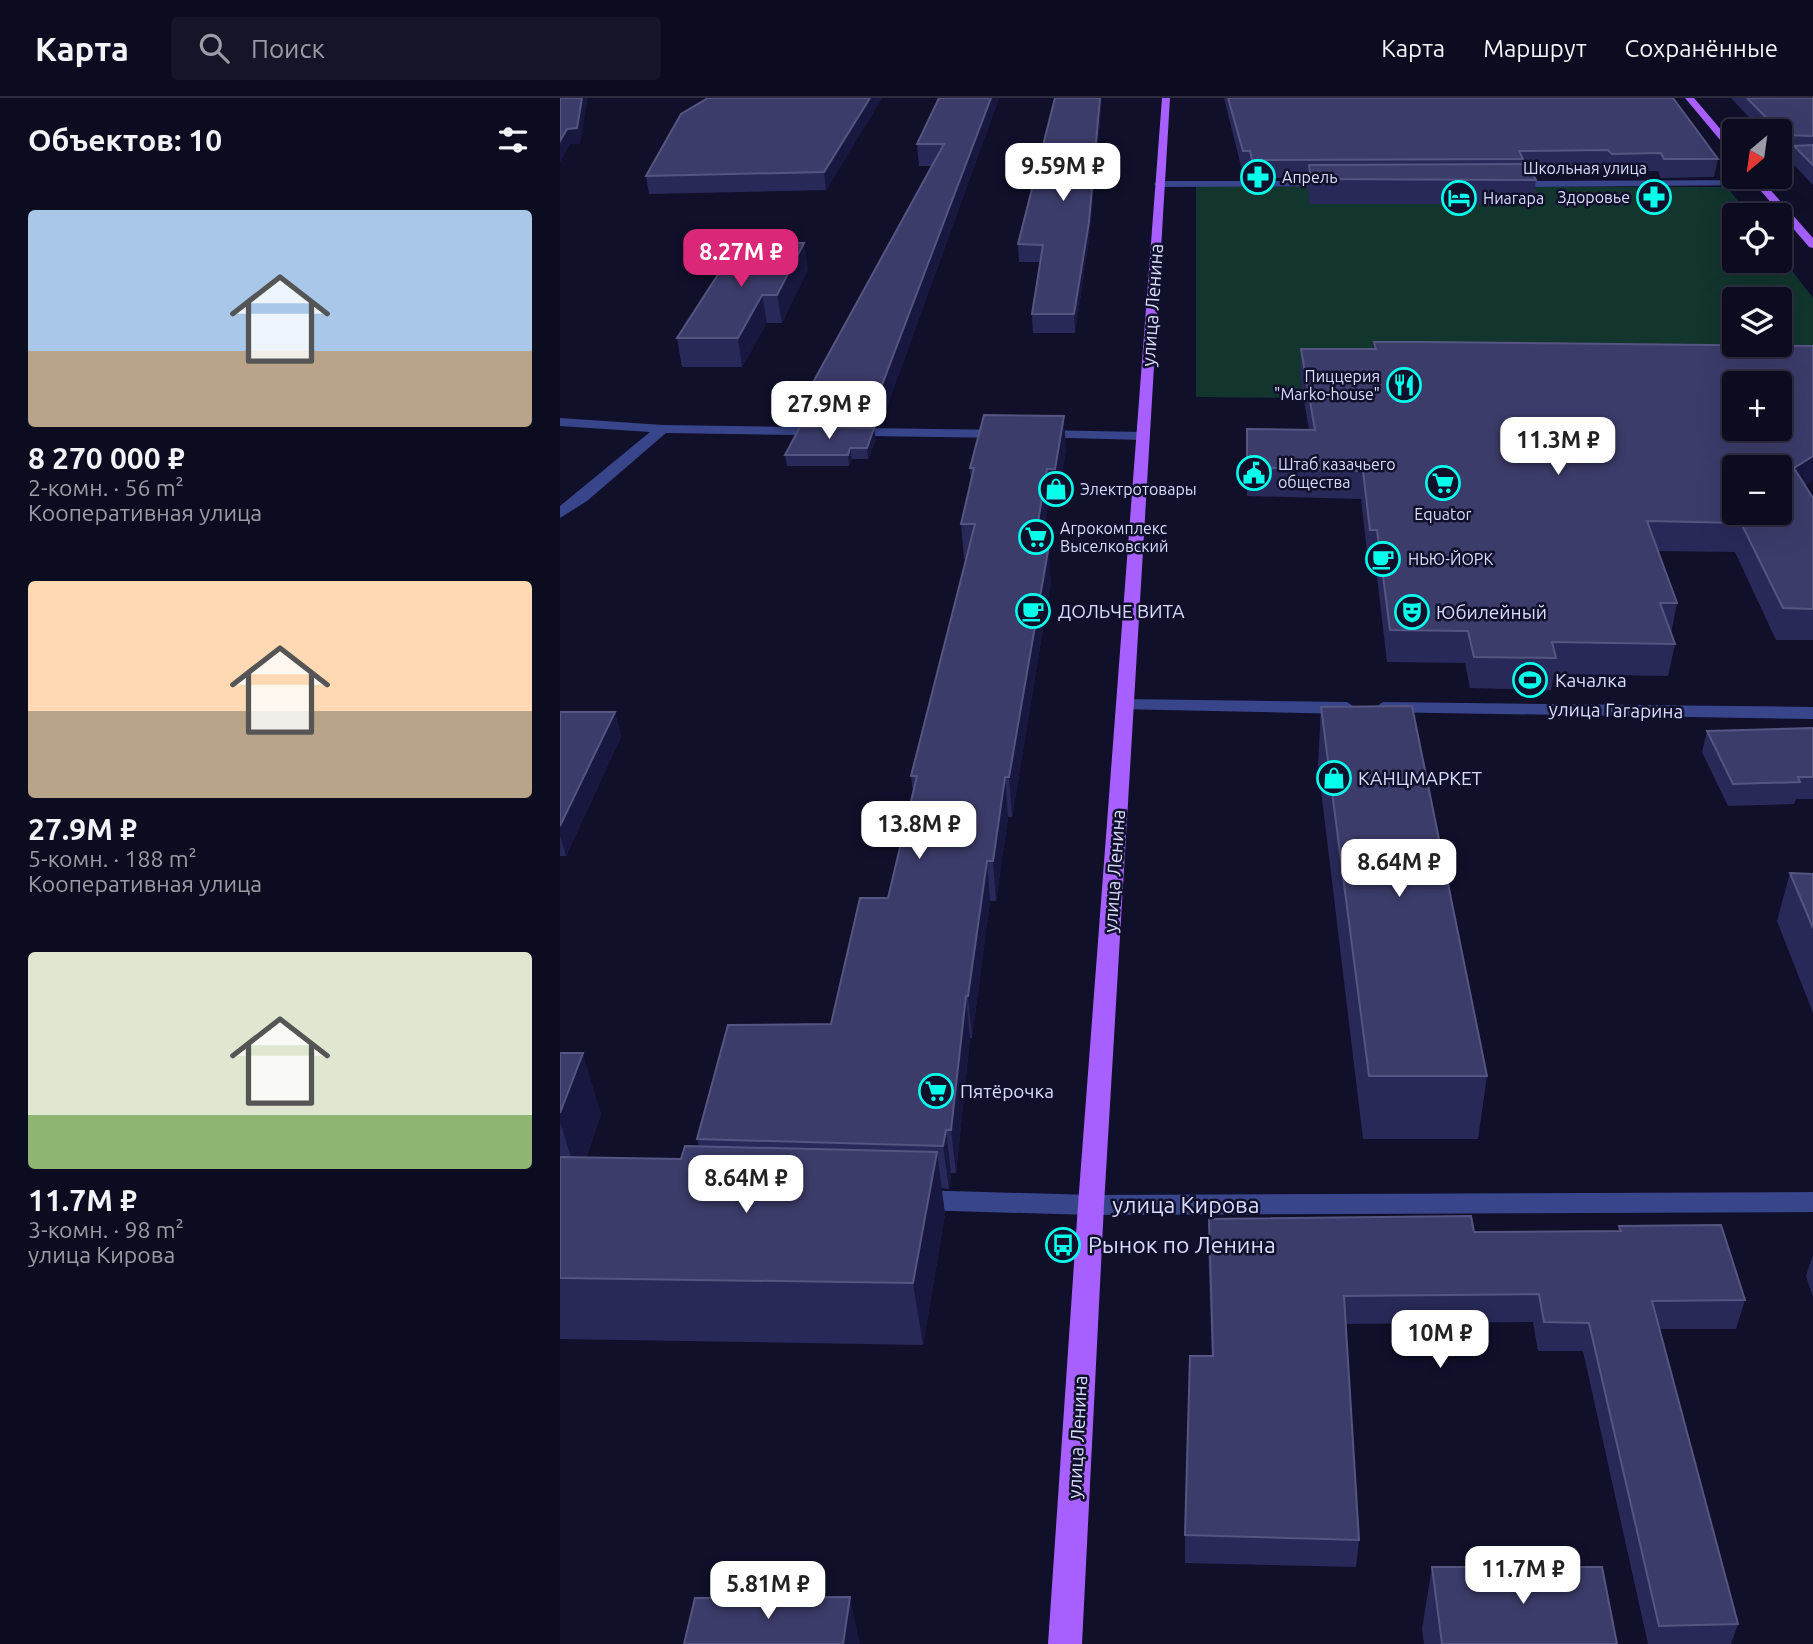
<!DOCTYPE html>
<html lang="ru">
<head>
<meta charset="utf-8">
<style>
	body { margin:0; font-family:Ubuntu,sans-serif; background:#151529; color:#f1f3f6; height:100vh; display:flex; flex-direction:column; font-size:26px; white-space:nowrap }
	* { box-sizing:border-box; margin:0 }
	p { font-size:23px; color:#9a9ba5 }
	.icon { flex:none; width:38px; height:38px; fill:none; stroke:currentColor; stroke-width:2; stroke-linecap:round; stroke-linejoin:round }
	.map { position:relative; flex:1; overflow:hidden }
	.drawer { display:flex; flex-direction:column; background:#0c0c20; width:560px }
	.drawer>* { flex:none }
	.needle { width:46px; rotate:209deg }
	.fabs { position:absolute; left:1162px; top:21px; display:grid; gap:14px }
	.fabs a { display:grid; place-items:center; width:70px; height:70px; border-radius:7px; background:#0c0c20; box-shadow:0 7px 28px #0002,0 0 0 2px #2c2c3e; font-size:35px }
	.price { position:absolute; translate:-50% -60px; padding:0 16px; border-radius:14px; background:#fff; color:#222; font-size:23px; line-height:46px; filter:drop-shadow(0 2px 4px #0008) }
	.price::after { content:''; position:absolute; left:50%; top:42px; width:21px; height:16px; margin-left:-10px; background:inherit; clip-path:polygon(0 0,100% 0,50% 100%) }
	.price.selected { background:#db2777; color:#fff }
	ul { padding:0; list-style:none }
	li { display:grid; align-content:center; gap:14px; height:371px; padding:0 28px }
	li span { display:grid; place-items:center; height:217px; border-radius:7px; color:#555 }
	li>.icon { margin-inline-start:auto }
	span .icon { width:126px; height:126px; fill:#fffc; stroke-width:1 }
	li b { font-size:30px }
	h2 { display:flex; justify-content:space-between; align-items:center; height:84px; padding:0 28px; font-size:30px }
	header { display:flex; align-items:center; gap:42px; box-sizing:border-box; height:98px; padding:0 35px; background:#0c0c20; border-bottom:2px solid #2c2c3e }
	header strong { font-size:33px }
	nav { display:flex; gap:38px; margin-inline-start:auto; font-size:24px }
	.search { width:490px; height:63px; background:#151529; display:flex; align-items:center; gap:18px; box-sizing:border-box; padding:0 24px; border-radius:7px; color:#9a9ba5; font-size:26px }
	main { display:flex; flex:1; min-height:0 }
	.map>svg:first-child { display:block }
</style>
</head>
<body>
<header>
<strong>Карта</strong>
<div class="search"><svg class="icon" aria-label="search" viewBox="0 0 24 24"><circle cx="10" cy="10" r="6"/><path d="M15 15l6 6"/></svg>Поиск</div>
<nav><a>Карта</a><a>Маршрут</a><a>Сохранённые</a></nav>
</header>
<main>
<section class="drawer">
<h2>Объектов: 10<svg class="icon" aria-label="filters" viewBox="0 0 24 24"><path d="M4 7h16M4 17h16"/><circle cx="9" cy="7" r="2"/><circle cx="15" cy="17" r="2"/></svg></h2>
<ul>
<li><span style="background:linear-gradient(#a9c7e8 65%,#b9a48a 0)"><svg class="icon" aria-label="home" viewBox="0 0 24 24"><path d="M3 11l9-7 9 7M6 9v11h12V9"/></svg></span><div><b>8 270 000 ₽</b><p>2-комн. · 56 m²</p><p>Кооперативная улица</p></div></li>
<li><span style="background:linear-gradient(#ffd9b3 60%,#b9a48a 0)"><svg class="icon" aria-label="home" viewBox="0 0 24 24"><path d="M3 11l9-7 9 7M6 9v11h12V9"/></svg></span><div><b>27.9M ₽</b><p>5-комн. · 188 m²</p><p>Кооперативная улица</p></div></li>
<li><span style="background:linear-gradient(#dfe7d0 75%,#8fb573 0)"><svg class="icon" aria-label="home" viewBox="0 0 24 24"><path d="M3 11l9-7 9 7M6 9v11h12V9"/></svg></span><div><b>11.7M ₽</b><p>3-комн. · 98 m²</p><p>улица Кирова</p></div></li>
</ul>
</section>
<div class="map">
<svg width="1253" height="1546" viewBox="0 0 1253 1546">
	<rect width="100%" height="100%" fill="#10102b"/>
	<!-- green -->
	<path fill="#12352e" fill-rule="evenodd" d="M636,88L1167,89L1189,117H1174V163H1220V157L1253,200V304L1220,285H1174V304L636,299ZM1174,201H1220V247H1174Z"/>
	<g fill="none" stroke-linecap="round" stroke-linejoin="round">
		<!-- minor -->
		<path fill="#39458b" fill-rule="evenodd" d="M1220,55H1253V61H1220Z
			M1199,82L1203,83V87L949,89L944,86L949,83Z
			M777,83L781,84V88L599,89L594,86L599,83Z
			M0,320L103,327L446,332L453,336L446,340L106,335L27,403L0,420V408L90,334L0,328Z
			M478,332L583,334L590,338L583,342L473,339V333Z
			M565,601L787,604L796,610L787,616L558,611L556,607L558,603Z
			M823,604L1253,609V621L816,614L814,610Z
			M356,1092L531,1097L1253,1094V1114L531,1117L356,1112L347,1109L343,1102L347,1095Z"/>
		<!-- major -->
		<path fill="#a760ff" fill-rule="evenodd" d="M602,0H610L544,1107L522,1546H488L518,1107Z
			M1125,0H1134L1174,47V56L1171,55Z
			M1189,79H1199L1253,140V150L1249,149Z"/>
	</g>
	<!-- wall -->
	<path fill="#292959" d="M148,0H322L266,92L89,96L86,78Z
		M379,0H439L320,328L249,326L245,299L372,68H359L357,46Z
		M495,0H542L529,142L515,235H473L472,216L480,164H459L458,146Z
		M664,0H1113L1158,61L1154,79L1101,80L1098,73L1049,74L1046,70L971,71L976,82L973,106H750L748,91V80H692L690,71L682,72Z
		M1171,0H1253V87L1231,64L1233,53L1220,52V33H1202Z
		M248,171L222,225H207L182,269H122L117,240Z
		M814,244L1253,248V382L1245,387L1253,400V542H1216L1175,454L1098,453L1117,505L1111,536L1115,546L1108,578L994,576L991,592L910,590L905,565L827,564L815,462H808L801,401L687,398V331L749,332L740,277L741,251H813Z
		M316,341L308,361H292L289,368H227L225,357Z
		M506,351L497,405H488L482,447L491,483L452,719H448L436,803H430L412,940H410L396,1075H391L389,1091L381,1090L385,1116L363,1247L0,1241V955L41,1016L26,1060L121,1061L139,1048L137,1041L271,926L328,800L353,694L351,678L406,461H404L401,426L411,385L410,370Z
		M761,609L927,978L918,1041H803L758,667Z
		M0,614H55L61,639L6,758H0Z
		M1253,630V701H1236L1234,706L1168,708L1142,654L1147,633Z
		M1230,775L1253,776V915L1217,823Z
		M649,1121L914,1134L1058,1133L1059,1128L1185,1202L1176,1231H1099L1178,1526L1171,1546H1088L1023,1253H978L973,1224L786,1226L799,1442L796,1469L625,1465V1437L652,1258L648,1149Z
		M1253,1157V1199L1246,1178Z
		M872,1469L1057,1546H864L862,1531Z"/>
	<!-- shaded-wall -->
	<path fill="#17173f" d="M22,0H28L20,46H10L0,65V43Z
		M310,0H322L266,92L264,74Z
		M431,0H439L320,328L317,300Z
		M540,0H542L529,142L515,235L514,216Z
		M244,145L248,171L222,225L217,197Z
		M202,197L207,225L182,269L178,240Z
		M504,318L506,351L497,405L495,371Z
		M314,330L316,341L308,361L307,350Z
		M290,350L292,361L289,368L288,357Z
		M1253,358V382L1227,399L1234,370Z
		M487,371L488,405L476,483L474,447Z
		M489,447L491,483L452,719L449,679Z
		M55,614L61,639L6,758L0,737V728Z
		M445,679L448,719L436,803L433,763Z
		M427,763L430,803L412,940L408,898Z
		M406,898L410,940L396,1075L391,1032Z
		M23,955L41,1016L18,1081L0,1024V1015Z
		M386,1032L391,1075L389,1091L383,1048Z
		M377,1054L385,1116L363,1247L353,1185Z
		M290,1499L300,1546H283Z"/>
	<!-- building -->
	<path fill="#3c3c6b" stroke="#555582" stroke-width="2" fill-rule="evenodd" d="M0,0H22L17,30L7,31L0,43Z
		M148,0H310L264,74L86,78L121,16Z
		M379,0H431L317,300L245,299L384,46H357Z
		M495,0H540L529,124L514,216H472L483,147L458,146Z
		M668,0H1113L1158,61H1104L1101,55L1052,56L1048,52L959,53L963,61L692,62L690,53H683Z
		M1187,0H1253V38L1223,37Z
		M1253,47V67L1234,48Z
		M968,66L976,82L751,81L749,67Z
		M179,144L244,145L217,197H202L178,240H117Z
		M814,244H867L1253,248V358L1234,370L1253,400V511L1223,510L1181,425L1087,423L1117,505H1100L1115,546L992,544L996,560L914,559L908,533L830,532L817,432H810L803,373L687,369V331L755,332L741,251H816ZM1174,285H1220V331H1174ZM1174,369H1220V415H1174Z
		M424,317L504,318L495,371H487L474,447H489L449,679H445L433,763H427L408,898H406L391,1032H386L383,1048L137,1041L168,927L271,926L300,800H328L357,678H351L415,426H401L414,370H410Z
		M240,329L314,330L307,350H290L288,357H225Z
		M852,608L927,978H809L761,609Z
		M0,614H55L0,728Z
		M1253,630V679H1238L1240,684L1173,686L1147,633Z
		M1230,775L1253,776V830Z
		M0,955H23L0,1015Z
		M125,1048L377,1054L353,1185L0,1180V1059L121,1061Z
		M911,1118L914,1134L1061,1133L1059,1128L1161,1127L1185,1202L1092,1203L1178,1526L1099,1528L1029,1225L984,1224L979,1196L784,1198L799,1442L625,1437L630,1258H653L649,1121Z
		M872,1469H1042L1057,1546H882Z
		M290,1499L283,1546H124L135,1500Z"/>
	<!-- icons -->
	<defs>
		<g id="pharmacy-ring" transform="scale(1.75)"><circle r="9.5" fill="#10102b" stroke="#05ffeb" stroke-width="1.5"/><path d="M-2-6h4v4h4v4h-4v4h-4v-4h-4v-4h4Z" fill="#05ffeb"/></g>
		<g id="hotel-ring" transform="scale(1.75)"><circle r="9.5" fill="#10102b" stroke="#05ffeb" stroke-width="1.5"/><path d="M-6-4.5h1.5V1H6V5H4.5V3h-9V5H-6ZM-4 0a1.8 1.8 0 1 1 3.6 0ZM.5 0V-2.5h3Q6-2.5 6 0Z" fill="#05ffeb"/></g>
		<g id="restaurant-ring" transform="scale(1.75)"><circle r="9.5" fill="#10102b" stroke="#05ffeb" stroke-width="1.5"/><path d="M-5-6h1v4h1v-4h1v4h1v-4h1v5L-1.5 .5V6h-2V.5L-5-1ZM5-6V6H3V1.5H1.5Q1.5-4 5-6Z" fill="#05ffeb"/></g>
		<g id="civic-ring" transform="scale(1.75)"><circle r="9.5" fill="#10102b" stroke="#05ffeb" stroke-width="1.5"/><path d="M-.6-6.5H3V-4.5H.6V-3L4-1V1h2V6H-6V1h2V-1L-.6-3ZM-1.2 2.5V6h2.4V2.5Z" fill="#05ffeb"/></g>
		<g id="supermarket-ring" transform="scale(1.75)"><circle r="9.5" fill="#10102b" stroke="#05ffeb" stroke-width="1.5"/><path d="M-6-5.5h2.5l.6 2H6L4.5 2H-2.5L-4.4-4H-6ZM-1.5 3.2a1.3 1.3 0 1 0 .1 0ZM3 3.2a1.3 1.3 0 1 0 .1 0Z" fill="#05ffeb"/></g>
		<g id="shop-ring" transform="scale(1.75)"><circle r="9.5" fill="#10102b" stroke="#05ffeb" stroke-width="1.5"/><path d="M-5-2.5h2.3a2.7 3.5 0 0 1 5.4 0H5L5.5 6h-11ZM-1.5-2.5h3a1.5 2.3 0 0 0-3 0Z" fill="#05ffeb"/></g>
		<g id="cafe-ring" transform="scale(1.75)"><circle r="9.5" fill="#10102b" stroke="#05ffeb" stroke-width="1.5"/><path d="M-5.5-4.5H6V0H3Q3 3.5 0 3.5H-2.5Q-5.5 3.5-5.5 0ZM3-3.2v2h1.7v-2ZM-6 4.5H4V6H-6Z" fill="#05ffeb"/></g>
		<g id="theatre-ring" transform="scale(1.75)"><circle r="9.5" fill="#10102b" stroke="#05ffeb" stroke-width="1.5"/><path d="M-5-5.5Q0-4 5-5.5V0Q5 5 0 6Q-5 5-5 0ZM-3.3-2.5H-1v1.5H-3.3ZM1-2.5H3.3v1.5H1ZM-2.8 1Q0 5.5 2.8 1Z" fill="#05ffeb"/></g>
		<g id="stadium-ring" transform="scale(1.75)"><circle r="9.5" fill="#10102b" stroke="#05ffeb" stroke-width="1.5"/><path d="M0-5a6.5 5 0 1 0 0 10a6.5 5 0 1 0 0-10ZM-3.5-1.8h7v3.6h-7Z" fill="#05ffeb"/></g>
		<g id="bus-ring" transform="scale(1.75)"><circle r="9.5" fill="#10102b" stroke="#05ffeb" stroke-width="1.5"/><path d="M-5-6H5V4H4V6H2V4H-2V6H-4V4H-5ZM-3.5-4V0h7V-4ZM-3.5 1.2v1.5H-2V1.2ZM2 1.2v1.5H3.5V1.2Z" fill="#05ffeb"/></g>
	</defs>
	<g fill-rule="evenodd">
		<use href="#pharmacy-ring" x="698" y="79"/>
		<use href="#pharmacy-ring" x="1094" y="99"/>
		<use href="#hotel-ring" x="899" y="100"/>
		<use href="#restaurant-ring" x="844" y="287"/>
		<use href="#civic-ring" x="694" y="375"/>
		<use href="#supermarket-ring" x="883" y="385"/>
		<use href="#shop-ring" x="496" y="391"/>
		<use href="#supermarket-ring" x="476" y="439"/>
		<use href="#cafe-ring" x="823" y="461"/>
		<use href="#cafe-ring" x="473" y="513"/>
		<use href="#theatre-ring" x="852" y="514"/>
		<use href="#stadium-ring" x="970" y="582"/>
		<use href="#shop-ring" x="774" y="680"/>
		<use href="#supermarket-ring" x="376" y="993"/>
		<use href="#bus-ring" x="503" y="1147"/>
	</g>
	<g text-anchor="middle" stroke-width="5" stroke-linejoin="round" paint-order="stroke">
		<!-- far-street labels -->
		<g font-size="16" fill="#d9dcff" stroke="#10102b">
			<text x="1025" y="76">Школьная улица</text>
		</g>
		<!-- far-poi labels -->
		<g font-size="16" fill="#d9dcff" stroke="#10102b" text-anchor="start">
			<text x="722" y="85">Апрель</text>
			<text x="1070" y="105" text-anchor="end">Здоровье</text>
			<text x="923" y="106">Ниагара</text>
			<text x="820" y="284" text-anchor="end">Пиццерия<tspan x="820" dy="18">"Marko-house"</tspan></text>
			<text x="718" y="372">Штаб казачьего<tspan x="718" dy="18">общества</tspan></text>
			<text x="520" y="397">Электротовары</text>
			<text x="883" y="422" text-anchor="middle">Equator</text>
			<text x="500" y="436">Агрокомплекс<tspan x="500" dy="18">Выселковский</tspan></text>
			<text x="848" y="467">НЬЮ-ЙОРК</text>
		</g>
		<!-- street labels -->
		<g font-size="19" fill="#d9dcff" stroke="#10102b">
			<text transform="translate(592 207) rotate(-86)" y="7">улица Ленина</text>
			<text transform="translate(1056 612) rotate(1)" y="7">улица Гагарина</text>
			<text transform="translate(554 773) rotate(-86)" y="7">улица Ленина</text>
			<text transform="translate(517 1339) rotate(-87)" y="7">улица Ленина</text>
		</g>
		<!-- poi labels -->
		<g font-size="19" fill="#d9dcff" stroke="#10102b" text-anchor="start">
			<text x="498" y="520">ДОЛЬЧЕ ВИТА</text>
			<text x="876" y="521">Юбилейный</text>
			<text x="995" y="589">Качалка</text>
			<text x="798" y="687">КАНЦМАРКЕТ</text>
			<text x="400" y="1000">Пятёрочка</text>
		</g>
		<!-- near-street labels -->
		<g font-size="23" fill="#d9dcff" stroke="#10102b">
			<text x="626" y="1115">улица Кирова</text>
		</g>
		<!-- near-poi labels -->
		<g font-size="23" fill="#d9dcff" stroke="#10102b" text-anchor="start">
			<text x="528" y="1155">Рынок по Ленина</text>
		</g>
	</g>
</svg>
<div class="fabs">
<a><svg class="needle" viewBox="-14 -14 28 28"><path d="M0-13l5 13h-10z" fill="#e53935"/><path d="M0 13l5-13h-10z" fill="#9a9ba5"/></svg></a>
<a><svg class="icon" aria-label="locate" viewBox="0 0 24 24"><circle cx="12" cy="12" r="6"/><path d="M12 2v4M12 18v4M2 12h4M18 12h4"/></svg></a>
<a><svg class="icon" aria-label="layers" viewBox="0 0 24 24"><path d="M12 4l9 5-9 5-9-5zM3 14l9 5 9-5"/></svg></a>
<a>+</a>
<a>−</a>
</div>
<b class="price" style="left:503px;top:105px">9.59M ₽</b>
<b class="price selected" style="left:181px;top:191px">8.27M ₽</b>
<b class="price" style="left:269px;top:343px">27.9M ₽</b>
<b class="price" style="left:998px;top:379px">11.3M ₽</b>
<b class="price" style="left:359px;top:763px">13.8M ₽</b>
<b class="price" style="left:839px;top:801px">8.64M ₽</b>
<b class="price" style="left:186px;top:1117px">8.64M ₽</b>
<b class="price" style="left:880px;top:1272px">10M ₽</b>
<b class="price" style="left:963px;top:1508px">11.7M ₽</b>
<b class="price" style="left:208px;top:1523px">5.81M ₽</b>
</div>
</main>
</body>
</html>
